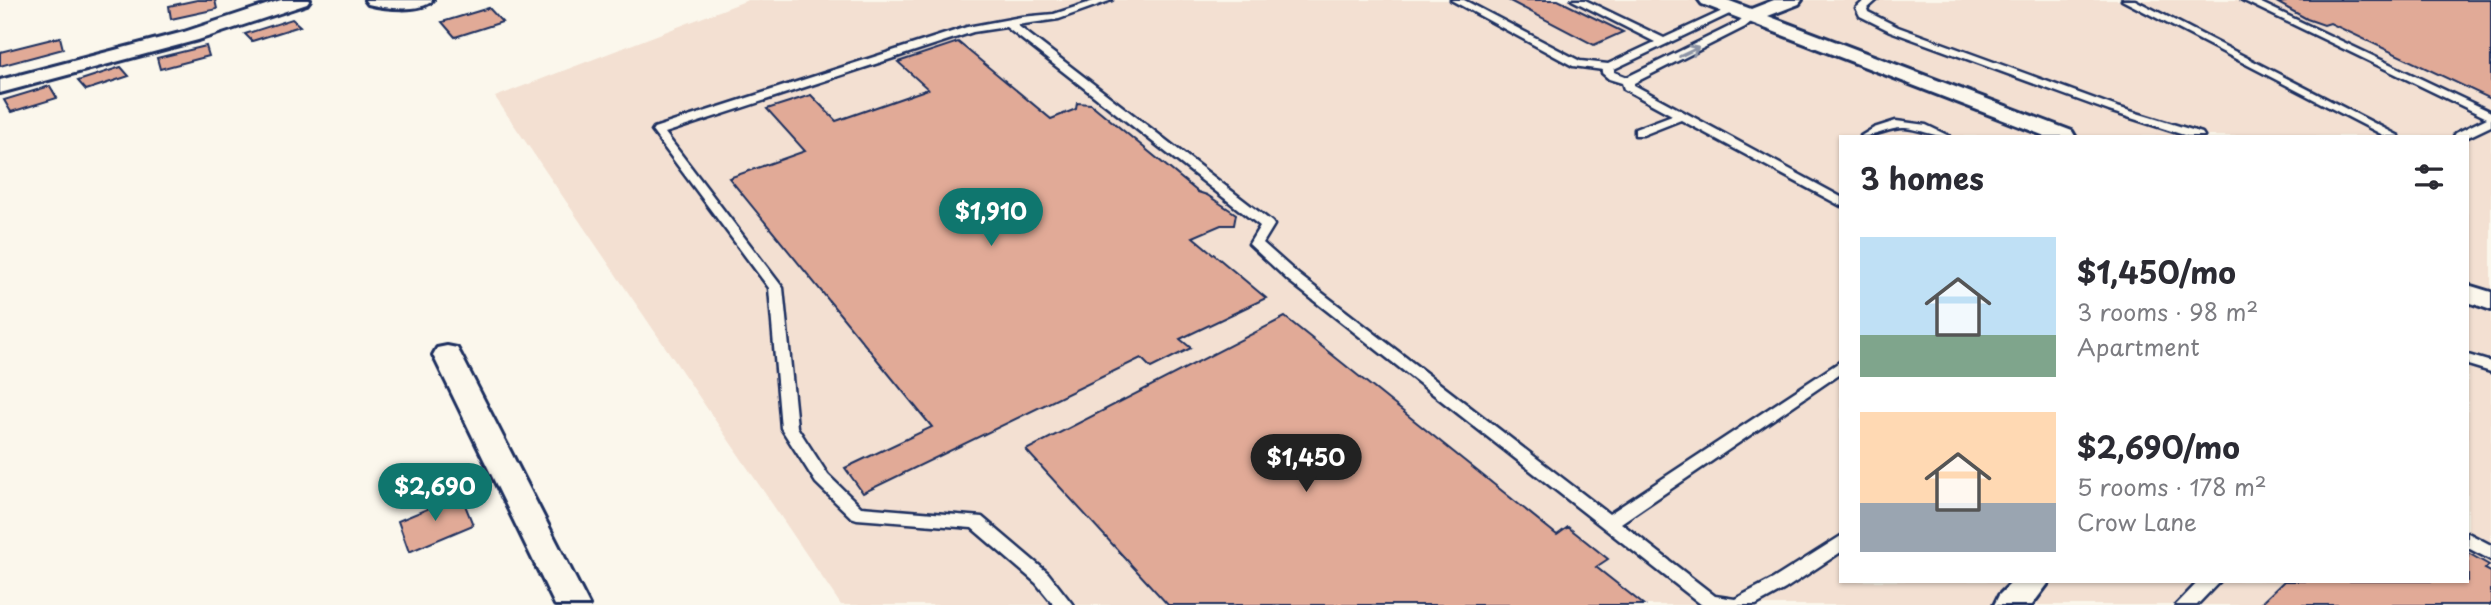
<!DOCTYPE html>
<html lang="en">
<head>
<meta charset="utf-8">
<style>
	body { margin:0; font-family:"Playpen Sans",sans-serif; background:#f2f2f3; color:#2b2b33; height:100vh; display:flex; flex-direction:column; font-size:26px; white-space:nowrap }
	* { box-sizing:border-box; margin:0 }
	p { font-size:23px; color:#7c7c81 }
	.icon { flex:none; width:38px; height:38px; fill:none; stroke:currentColor; stroke-width:2; stroke-linecap:round; stroke-linejoin:round }
	.map { position:relative; flex:1; overflow:hidden }
	.side { position:absolute; left:1839px; top:135px; width:630px; height:448px; display:flex; flex-direction:column; background:#fff; border-radius:0px; box-shadow:0 2px 5px #0004 }
	.side>* { flex:none }
	.price { position:absolute; translate:-50% -60px; padding:0 16px; border-radius:24px; background:#0f766e; color:#fff; font-size:23px; line-height:46px; filter:drop-shadow(0 2px 4px #0008) }
	.price::after { content:''; position:absolute; left:50%; top:42px; width:21px; height:16px; margin-left:-10px; background:inherit; clip-path:polygon(0 0,100% 0,50% 100%) }
	.price.current { background:#222; color:#fff }
	ul { padding:0; list-style:none }
	li { display:flex; align-items:center; gap:21px; height:175px; padding:0 21px }
	li span { display:grid; place-items:center; flex:none; width:196px; height:140px; border-radius:0px; color:#555 }
	li>.icon { margin-inline-start:auto }
	span .icon { width:84px; height:84px; fill:#fffc; stroke-width:1 }
	li b { font-size:30px }
	h2 { display:flex; justify-content:space-between; align-items:center; height:84px; padding:0 21px; font-size:30px }
	.map>svg:first-child { display:block }
</style>
</head>
<body>
<div class="map">
<svg width="2491" height="605" viewBox="0 0 2491 605">
	<rect width="100%" height="100%" fill="#fbf7ec"/>
	<filter id="ink" filterUnits="userSpaceOnUse"><feTurbulence type="fractalNoise" baseFrequency=".0143" numOctaves="2"/><feDisplacementMap in="SourceGraphic" scale="14" xChannelSelector="R" yChannelSelector="G"/><feConvolveMatrix kernelMatrix="1 2 1 2 8 2 1 2 1" color-interpolation-filters="sRGB"/></filter>
	<g filter="url(#ink)">
		<!-- built -->
		<path fill="#f3e0d2" fill-rule="evenodd" d="M748,0H2491V605H841L495,97ZM1841,136H2468V581H1841Z"/>
		<!-- building -->
		<path fill="#e1aa97" stroke="#1b2f5e" stroke-width="2" d="M197,0H215L217,9L171,19L169,6Z
			M1508,0H1558L1623,32L1594,45Z
			M2280,0H2491V99L2330,23L2324,25L2307,19L2278,3L2284,2Z
			M489,8L502,22L455,37L442,22Z
			M292,19L300,26L252,41L245,34Z
			M60,37L63,49L0,66V52Z
			M958,42L1051,119L1076,109L1077,103L1091,104L1198,192L1207,195L1236,214L1234,225H1221L1193,237L1266,298L1180,339L1191,348L1151,368L1141,358L863,493L845,468L932,427L729,178L805,151L767,109L811,95L836,121L928,89L898,62Z
			M206,46L209,56L160,69L157,58Z
			M121,67L129,76L86,90L78,81Z
			M50,86L57,98L11,112L4,100Z
			M1285,317L1557,535L1568,527L1608,559L1596,567L1644,605H1168L1026,450Z
			M461,495L473,525L409,552L398,521Z
			M2468,553L2489,565L2485,569L2491,572V605H2259L2284,581H2468Z"/>
		<g fill="none" stroke-linecap="round" stroke-linejoin="round">
			<!-- lane casing -->
			<g stroke="#1b2f5e" stroke-width="5">
				<path id="lane" d="M1097,0H1112L1059,19L1017,25L1272,222L1274,225L1263,243L1299,275L1609,514L1841,361V373L1621,523L1715,596L1735,599L1773,579L1841,536V552L1785,589L1756,605H1702L1289,281L1249,244L1260,226L1006,27L973,32L665,133L783,288L797,427L828,475L861,507L982,517L1048,573L1073,605H1054L1036,583L972,528L857,519L851,517L816,483L781,428L769,288L652,131L654,128L967,27L1021,17L1054,14Z
					M1451,0H1464L1580,61L1608,64L1655,42L1572,0H1585L1664,38L1731,7L1735,6L1740,9L1614,69V72L1627,77L1737,23L1749,13H1757V17L1745,27L1634,83V85L1841,197V206L1681,120L1643,135H1635V129L1672,115L1624,89L1622,83L1609,79L1602,73L1603,70L1573,66Z
					M1865,0H1877L1867,9L1868,12L1898,27L2117,107L2202,133L2204,136H2187L2109,111L1890,31L1860,16L1856,8Z
					M2122,0H2135L2399,136H2385Z
					M2242,0H2255L2491,112V126L2468,137L2454,136L2456,133L2487,118Z
					M1896,121L1926,125L1949,136C1933,137 1921,129 1905,128C1889,127 1877,137 1861,136L1874,128Z
					M2468,355L2491,362V372L2468,365Z
					M2468,533L2491,545V560L2468,548Z
					M2199,581H2220L2197,605H2176Z"/>
			</g>
			<!-- street casing -->
			<g stroke="#1b2f5e" stroke-width="6">
				<path id="street" d="M281,0H310L307,4L198,40L0,93V80L184,32Z
					M365,0H433C421,13 384,8 368,4Z
					M1699,0H1727L1751,9L1774,0H1802L1799,4L1768,16L2072,131L2075,136H2045L1702,4Z
					M2468,285L2491,292V310L2468,302Z
					M447,346L457,348L461,355L589,605H555L433,355L437,348Z
					M2013,581H2050L2032,605H1994L1999,595Z"/>
			</g>
			<!-- lane -->
			<use href="#lane" fill="#fbf7ec" fill-rule="evenodd"/>
			<!-- street -->
			<use href="#street" fill="#fbf7ec" fill-rule="evenodd"/>
		</g>
		<!-- one-way arrows -->
		<defs><path id="oneway-shaft" d="M-6 0H5M1.5-3L5.5 0L1.5 3" fill="none" stroke-width="1.6" stroke-linecap="round" stroke-linejoin="round" transform="scale(1.75)"/></defs>
		<use stroke="#8b93a5" href="#oneway-shaft" transform="translate(1689 52) rotate(-26)"/>
	</g>
</svg>
<b class="price" style="left:991px;top:248px">$1,910</b>
<b class="price current" style="left:1306px;top:494px">$1,450</b>
<b class="price" style="left:435px;top:523px">$2,690</b>
<section class="side">
<h2>3 homes<svg class="icon" aria-label="filters" viewBox="0 0 24 24"><path d="M4 7h16M4 17h16"/><circle cx="9" cy="7" r="2"/><circle cx="15" cy="17" r="2"/></svg></h2>
<ul>
<li><span style="background:linear-gradient(#bfe0f5 70%,#7fa58c 0)"><svg class="icon" aria-label="home" viewBox="0 0 24 24"><path d="M3 11l9-7 9 7M6 9v11h12V9"/></svg></span><div><b>$1,450/mo</b><p>3 rooms · 98 m²</p><p>Apartment</p></div></li>
<li><span style="background:linear-gradient(#ffd9b3 65%,#9aa5b1 0)"><svg class="icon" aria-label="home" viewBox="0 0 24 24"><path d="M3 11l9-7 9 7M6 9v11h12V9"/></svg></span><div><b>$2,690/mo</b><p>5 rooms · 178 m²</p><p>Crow Lane</p></div></li>
</ul>
</section>
</div>
</body>
</html>
